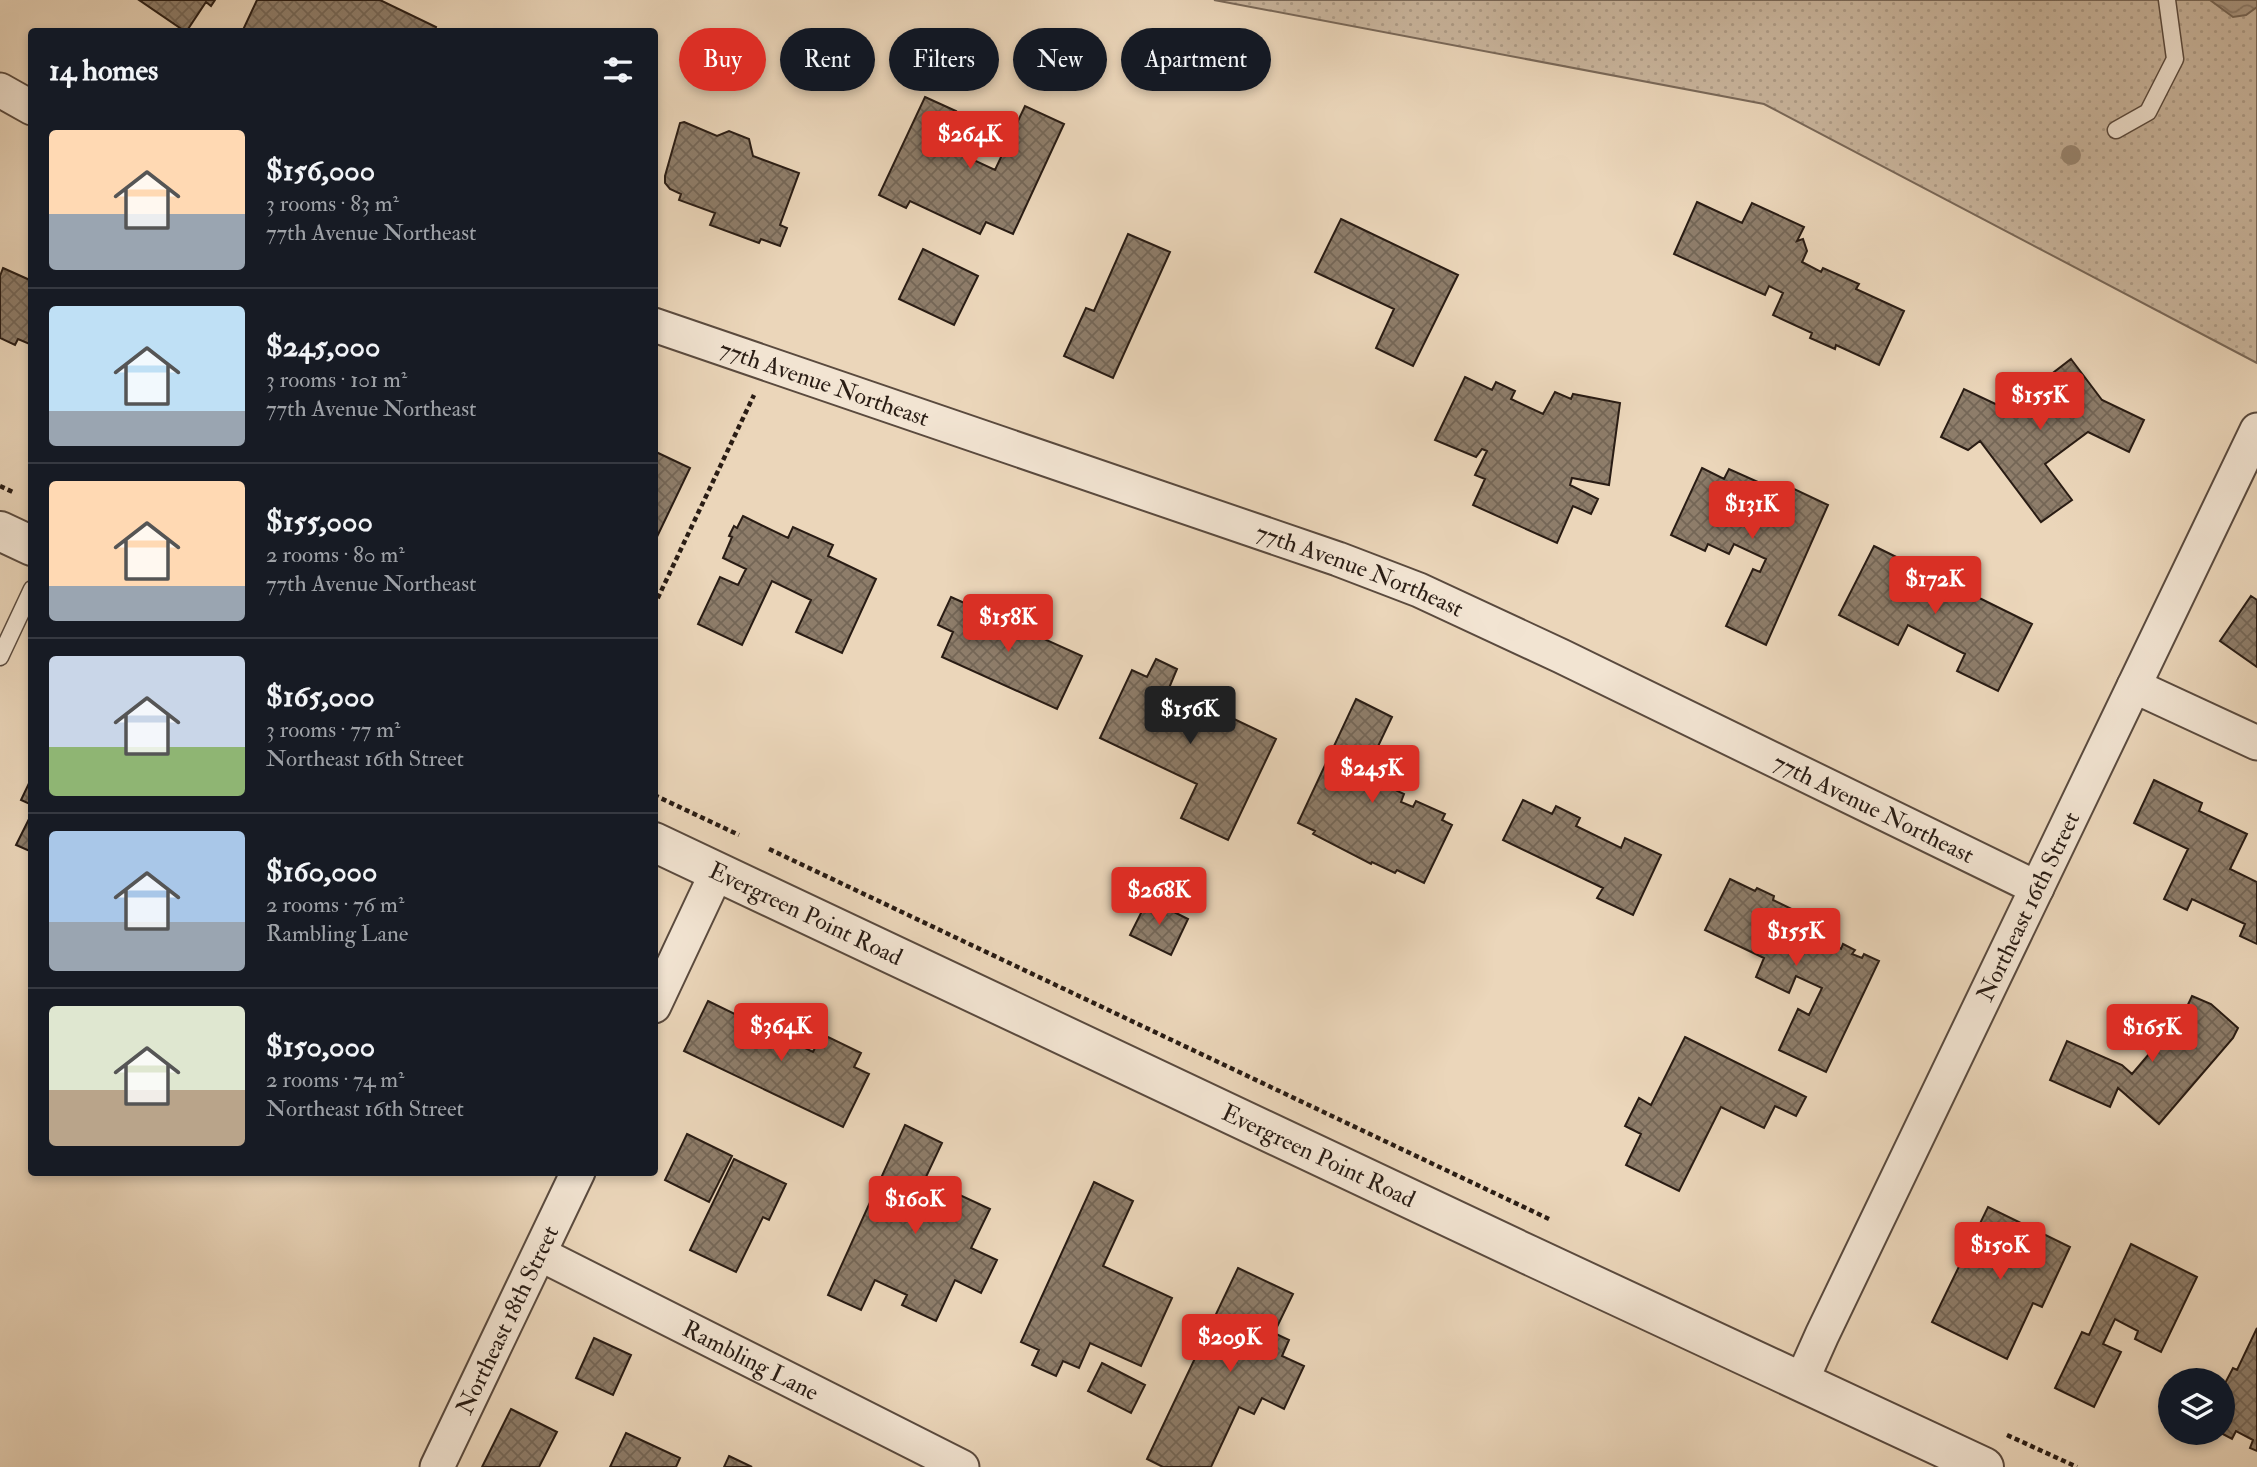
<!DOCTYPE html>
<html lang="en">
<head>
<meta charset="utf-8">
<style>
	body { margin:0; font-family:"IM FELL Double Pica",serif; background:#242831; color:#f1f3f6; height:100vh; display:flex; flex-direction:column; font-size:26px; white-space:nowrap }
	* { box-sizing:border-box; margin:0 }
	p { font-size:23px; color:#9ea1a6 }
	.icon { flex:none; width:38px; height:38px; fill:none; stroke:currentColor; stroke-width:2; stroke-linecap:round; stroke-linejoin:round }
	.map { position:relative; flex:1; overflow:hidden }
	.side { position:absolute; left:28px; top:28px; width:630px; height:1148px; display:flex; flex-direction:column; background:#171b24; border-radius:7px; box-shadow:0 4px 10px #0003 }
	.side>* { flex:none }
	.hud { position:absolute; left:679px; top:28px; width:665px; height:63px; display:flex; gap:14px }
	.controls { position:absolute; left:2158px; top:1368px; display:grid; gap:14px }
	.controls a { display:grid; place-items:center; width:77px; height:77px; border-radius:50%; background:#171b24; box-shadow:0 4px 10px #0003; font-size:35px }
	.price { position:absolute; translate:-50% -60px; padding:0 16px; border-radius:7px; background:#d93025; color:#fff; font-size:23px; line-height:46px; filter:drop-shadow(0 2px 4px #0008) }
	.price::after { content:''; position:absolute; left:50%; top:42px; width:21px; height:16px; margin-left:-10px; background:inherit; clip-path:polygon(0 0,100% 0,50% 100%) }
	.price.active { background:#222; color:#fff }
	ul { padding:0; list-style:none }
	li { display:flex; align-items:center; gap:21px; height:175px; padding:0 21px }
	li+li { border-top:2px solid #363941 }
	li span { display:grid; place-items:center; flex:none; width:196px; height:140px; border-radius:7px; color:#555 }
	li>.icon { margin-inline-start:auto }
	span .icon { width:84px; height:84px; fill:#fffc; stroke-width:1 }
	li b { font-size:30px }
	h2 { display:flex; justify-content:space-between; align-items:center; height:84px; padding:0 21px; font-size:30px }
	.tag { padding:0 24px; border-radius:32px; background:#171b24; box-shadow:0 4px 10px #0003; font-size:24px; line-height:63px }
	.tag.active { background:#d93025; color:#fff }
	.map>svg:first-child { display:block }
</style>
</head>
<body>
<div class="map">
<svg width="2257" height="1467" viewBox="0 0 2257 1467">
	<defs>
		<pattern id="grass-dots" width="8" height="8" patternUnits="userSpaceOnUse" patternTransform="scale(1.75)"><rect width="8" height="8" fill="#cab69e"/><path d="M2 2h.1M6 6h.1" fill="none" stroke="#ae9c87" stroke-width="1.8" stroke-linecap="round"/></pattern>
		<pattern id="water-waves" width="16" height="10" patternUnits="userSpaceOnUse" patternTransform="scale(1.75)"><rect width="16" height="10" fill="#a99782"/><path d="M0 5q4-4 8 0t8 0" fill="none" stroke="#8a7a69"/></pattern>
		<pattern id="building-cross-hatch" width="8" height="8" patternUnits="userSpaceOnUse" patternTransform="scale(1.75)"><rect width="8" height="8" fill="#8e7d6a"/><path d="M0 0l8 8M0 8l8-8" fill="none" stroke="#746656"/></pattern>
	</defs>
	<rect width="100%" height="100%" fill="#ebd6ba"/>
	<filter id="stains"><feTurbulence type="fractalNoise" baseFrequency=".00286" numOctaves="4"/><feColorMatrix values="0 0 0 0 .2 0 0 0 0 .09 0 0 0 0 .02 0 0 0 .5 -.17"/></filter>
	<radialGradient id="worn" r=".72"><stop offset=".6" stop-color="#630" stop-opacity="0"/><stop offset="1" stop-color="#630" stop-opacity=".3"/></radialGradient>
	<!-- grass -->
	<path fill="url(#grass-dots)" stroke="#7a6959" stroke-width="2" d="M1214,0H2257V363L1764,104Z"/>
	<!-- water -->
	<path fill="url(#water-waves)" stroke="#766656" stroke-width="2" d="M2210,0H2257V7L2246,15L2233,17Z"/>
	<!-- building -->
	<path fill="url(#building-cross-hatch)" stroke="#291c14" stroke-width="2" d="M139,0H215L211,6L206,2L186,32Z
		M257,0H380L436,27L434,32H242Z
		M925,97L956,111L941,145L995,170L1025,106L1064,124L1013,234L986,222L980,234L910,201L906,208L879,195Z
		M684,122L717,136L729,131L749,139L753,156L799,173L780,225L787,228L780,246L761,239L759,243L710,225L715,213L679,200L681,194L670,189L665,183V176L680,123Z
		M1697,202L1742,223L1752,203L1804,227L1797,241L1803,239L1807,251L1802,262L1821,272L1823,268L1859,284L1856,289L1904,311L1879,365L1836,345L1835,349L1810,338L1812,333L1773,315L1783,293L1769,286L1765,295L1674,254Z
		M1341,219L1458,275L1413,366L1376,348L1394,309L1315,272Z
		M1128,234L1170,252L1113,378L1064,356L1086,308L1094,311Z
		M923,249L978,276L954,325L899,299Z
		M3,268L32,281V345L18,339L15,345L0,338V276Z
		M2071,359L2102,400L2144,420L2129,452L2088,432L2045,464L2072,500L2041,522L1980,441L1968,450L1941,437L1964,389L2006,409Z
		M1465,377L1492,390L1496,382L1515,391L1511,399L1543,414L1555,392L1571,399L1573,394L1620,403L1609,485L1572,478L1570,485L1598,499L1591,514L1573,506L1557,543L1473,505L1485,479L1475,475L1487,451L1482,449L1476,457L1435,440Z
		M656,452L690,468L654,543V456Z
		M1702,468L1724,479L1729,469L1758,482L1751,496L1780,509L1790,487L1828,505L1766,645L1726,626L1753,569L1760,572L1766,559L1734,544L1729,554L1708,544L1705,551L1671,535Z
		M743,516L788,538L793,527L833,545L828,556L876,579L842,653L796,632L811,600L772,581L742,645L698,624L720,577L738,585L746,569L723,558L732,537L729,536L734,526L737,528Z
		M1874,546L2032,624L1998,691L1957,671L1965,654L1908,625L1898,645L1839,615Z
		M2251,596L2257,600V667L2220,641Z
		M951,597L1082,656L1057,709L942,657L953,632L938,625Z
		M1156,659L1177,669L1169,688L1276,739L1228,840L1181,818L1197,784L1100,738L1132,670L1147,677Z
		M1356,699L1392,717L1361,782L1371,786L1374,780L1404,794L1401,802L1413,807L1416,801L1445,814L1442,820L1452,825L1424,883L1397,870L1395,873L1372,862L1371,864L1313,834L1315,831L1298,823Z
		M32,777V805L21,800Z
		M2154,780L2202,803L2199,811L2247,834L2230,869L2257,882V944L2240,936L2245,924L2192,899L2187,910L2164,899L2188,849L2134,823Z
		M1523,800L1552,814L1556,806L1580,818L1576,826L1621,848L1625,838L1661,855L1633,915L1597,898L1603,888L1503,840Z
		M32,813V852L16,845Z
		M1730,879L1755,891L1757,888L1774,896L1773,900L1808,917L1802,930L1841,949L1843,944L1855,950L1852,954L1862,958L1864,954L1879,961L1826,1072L1779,1050L1798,1009L1809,1015L1822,988L1796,976L1789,993L1756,977L1764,958L1705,930Z
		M1148,899L1188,919L1171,955L1130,935Z
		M2192,996L2211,1004L2238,1028L2233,1038L2159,1124L2118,1088L2110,1107L2050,1080L2067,1041L2122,1065L2132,1074L2184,1013Z
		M708,1001L813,1052L822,1034L861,1053L854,1067L869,1074L843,1127L684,1051Z
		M1685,1037L1806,1097L1796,1116L1775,1106L1764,1128L1721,1107L1679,1191L1626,1165L1641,1134L1625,1126L1639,1098L1651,1105Z
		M905,1125L942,1143L925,1179L990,1209L971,1248L997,1260L981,1293L955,1280L936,1321L902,1305L907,1295L875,1280L861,1310L828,1295Z
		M687,1134L732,1156L709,1202L665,1180Z
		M734,1159L786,1184L769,1220L763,1217L736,1272L690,1250Z
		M1094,1182L1133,1201L1103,1266L1172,1298L1141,1366L1090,1343L1079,1368L1063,1361L1056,1376L1032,1365L1039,1350L1021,1342Z
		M1988,1207L2070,1247L2042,1307L2033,1303L2007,1359L1932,1322Z
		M2131,1244L2197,1277L2161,1352L2135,1339L2138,1331L2115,1319L2103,1344L2121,1352L2094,1407L2055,1388L2082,1332L2089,1335Z
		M1238,1268L1293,1294L1274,1333L1289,1340L1282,1356L1304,1366L1284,1409L1262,1398L1254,1414L1239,1407L1211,1467H1163L1147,1459Z
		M2257,1328V1451L2250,1448L2253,1440L2236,1431L2232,1439L2221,1433H2222V1389L2233,1368L2237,1370Z
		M594,1338L631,1355L613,1395L576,1378Z
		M1102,1363L1145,1385L1131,1413L1088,1391Z
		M511,1409L557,1432L539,1467H482Z
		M626,1433L680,1458L676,1467H610Z
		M729,1456L752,1467H724Z"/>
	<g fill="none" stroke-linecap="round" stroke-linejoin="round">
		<!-- service casing -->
		<g stroke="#5a4a3e" stroke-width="19">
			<path id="service" d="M2116,130L2148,112L2175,59L2167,0
				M0,657L32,589"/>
		</g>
		<!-- minor casing -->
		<g stroke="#5a4a3e" stroke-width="37">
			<g id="minor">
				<path d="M0,90L32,108"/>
				<path id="s1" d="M654,325L1338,559L1419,590L1561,656L2037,888"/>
				<path d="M2134,686L2257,743"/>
				<path d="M654,1006L717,872"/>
				<path id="s2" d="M540,1254L962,1467"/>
				<path id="s3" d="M1801,1382L1822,1335L2257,430"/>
				<path id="s4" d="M437,1467L578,1172"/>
			</g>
		</g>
		<!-- tertiary casing -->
		<g stroke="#5a4a3e" stroke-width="42">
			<g id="tertiary">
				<path d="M0,531L32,546"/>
				<path id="s5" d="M654,842L1529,1255L1984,1467"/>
			</g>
		</g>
		<!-- path -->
		<path stroke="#291c14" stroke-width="4.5" stroke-dasharray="5 3.5" stroke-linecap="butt" d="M0,486L15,493
			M654,606L754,395
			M654,795L739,835
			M769,849L1549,1219
			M2007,1435L2077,1467"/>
		<!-- service -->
		<use href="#service" stroke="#f2e4d2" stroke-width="16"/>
		<!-- minor -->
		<use href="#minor" stroke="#f2e4d2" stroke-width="33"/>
		<!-- tertiary -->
		<use href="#tertiary" stroke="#f2e4d2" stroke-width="38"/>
	</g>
	<!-- trees -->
	<circle fill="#9b8975" cx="2071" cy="155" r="10"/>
	<g text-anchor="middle" stroke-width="5" stroke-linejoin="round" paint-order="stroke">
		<!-- street labels -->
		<g font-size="24" fill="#291c14" stroke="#f2e4d2">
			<text dy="8" stroke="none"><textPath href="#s1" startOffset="180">77th Avenue Northeast</textPath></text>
			<text dy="8" stroke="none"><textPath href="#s1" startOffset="747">77th Avenue Northeast</textPath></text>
			<text dy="8" stroke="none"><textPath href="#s1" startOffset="1314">77th Avenue Northeast</textPath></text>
			<text dy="8" stroke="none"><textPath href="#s3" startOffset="527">Northeast 16th Street</textPath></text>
			<text dy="8" stroke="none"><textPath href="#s5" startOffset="168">Evergreen Point Road</textPath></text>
			<text dy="8" stroke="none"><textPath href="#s5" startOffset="735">Evergreen Point Road</textPath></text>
			<text dy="8" stroke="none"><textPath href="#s4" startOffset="163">Northeast 18th Street</textPath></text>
			<text dy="8" stroke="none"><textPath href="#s2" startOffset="236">Rambling Lane</textPath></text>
		</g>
	</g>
	<rect width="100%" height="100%" filter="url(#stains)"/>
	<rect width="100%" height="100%" fill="url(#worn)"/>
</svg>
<div class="controls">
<a><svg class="icon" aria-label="layers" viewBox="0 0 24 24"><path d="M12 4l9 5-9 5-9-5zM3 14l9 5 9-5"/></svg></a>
</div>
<b class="price" style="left:970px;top:171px">$264K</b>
<b class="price" style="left:2040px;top:432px">$155K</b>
<b class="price" style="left:1752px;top:541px">$131K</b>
<b class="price" style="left:1935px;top:616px">$172K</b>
<b class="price" style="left:1008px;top:654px">$158K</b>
<b class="price active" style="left:1190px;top:746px">$156K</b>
<b class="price" style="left:1372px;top:805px">$245K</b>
<b class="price" style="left:1159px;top:927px">$268K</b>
<b class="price" style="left:1796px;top:968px">$155K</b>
<b class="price" style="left:781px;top:1063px">$364K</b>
<b class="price" style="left:2152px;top:1064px">$165K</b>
<b class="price" style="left:915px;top:1236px">$160K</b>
<b class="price" style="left:2000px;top:1282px">$150K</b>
<b class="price" style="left:1230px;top:1374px">$209K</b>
<div class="hud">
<a class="tag active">Buy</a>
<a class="tag">Rent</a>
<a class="tag">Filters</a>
<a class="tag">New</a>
<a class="tag">Apartment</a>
</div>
<section class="side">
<h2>14 homes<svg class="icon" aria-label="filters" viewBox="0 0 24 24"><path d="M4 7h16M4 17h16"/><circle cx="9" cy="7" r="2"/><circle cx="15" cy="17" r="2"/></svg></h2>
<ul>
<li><span style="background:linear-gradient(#ffd9b3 60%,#9aa5b1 0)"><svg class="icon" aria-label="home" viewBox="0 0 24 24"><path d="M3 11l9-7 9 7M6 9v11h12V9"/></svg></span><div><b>$156,000</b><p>3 rooms · 83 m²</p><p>77th Avenue Northeast</p></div></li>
<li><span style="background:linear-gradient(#bfe0f5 75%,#9aa5b1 0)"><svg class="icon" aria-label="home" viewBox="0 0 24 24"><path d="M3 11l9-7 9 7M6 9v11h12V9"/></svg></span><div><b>$245,000</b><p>3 rooms · 101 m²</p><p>77th Avenue Northeast</p></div></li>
<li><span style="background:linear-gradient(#ffd9b3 75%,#9aa5b1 0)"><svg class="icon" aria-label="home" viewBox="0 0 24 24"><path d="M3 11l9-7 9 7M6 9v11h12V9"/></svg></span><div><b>$155,000</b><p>2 rooms · 80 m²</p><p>77th Avenue Northeast</p></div></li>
<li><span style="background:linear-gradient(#c9d6e8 65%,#8fb573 0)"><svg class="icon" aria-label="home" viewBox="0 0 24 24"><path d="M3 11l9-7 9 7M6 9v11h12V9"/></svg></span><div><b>$165,000</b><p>3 rooms · 77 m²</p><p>Northeast 16th Street</p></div></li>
<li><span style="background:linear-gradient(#a9c7e8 65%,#9aa5b1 0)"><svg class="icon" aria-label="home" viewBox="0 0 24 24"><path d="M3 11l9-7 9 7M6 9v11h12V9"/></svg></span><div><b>$160,000</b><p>2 rooms · 76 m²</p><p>Rambling Lane</p></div></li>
<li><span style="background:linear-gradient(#dfe7d0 60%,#b9a48a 0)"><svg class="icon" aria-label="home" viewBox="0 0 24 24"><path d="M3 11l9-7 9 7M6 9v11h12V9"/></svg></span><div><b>$150,000</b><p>2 rooms · 74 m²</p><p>Northeast 16th Street</p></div></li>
</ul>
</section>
</div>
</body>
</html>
